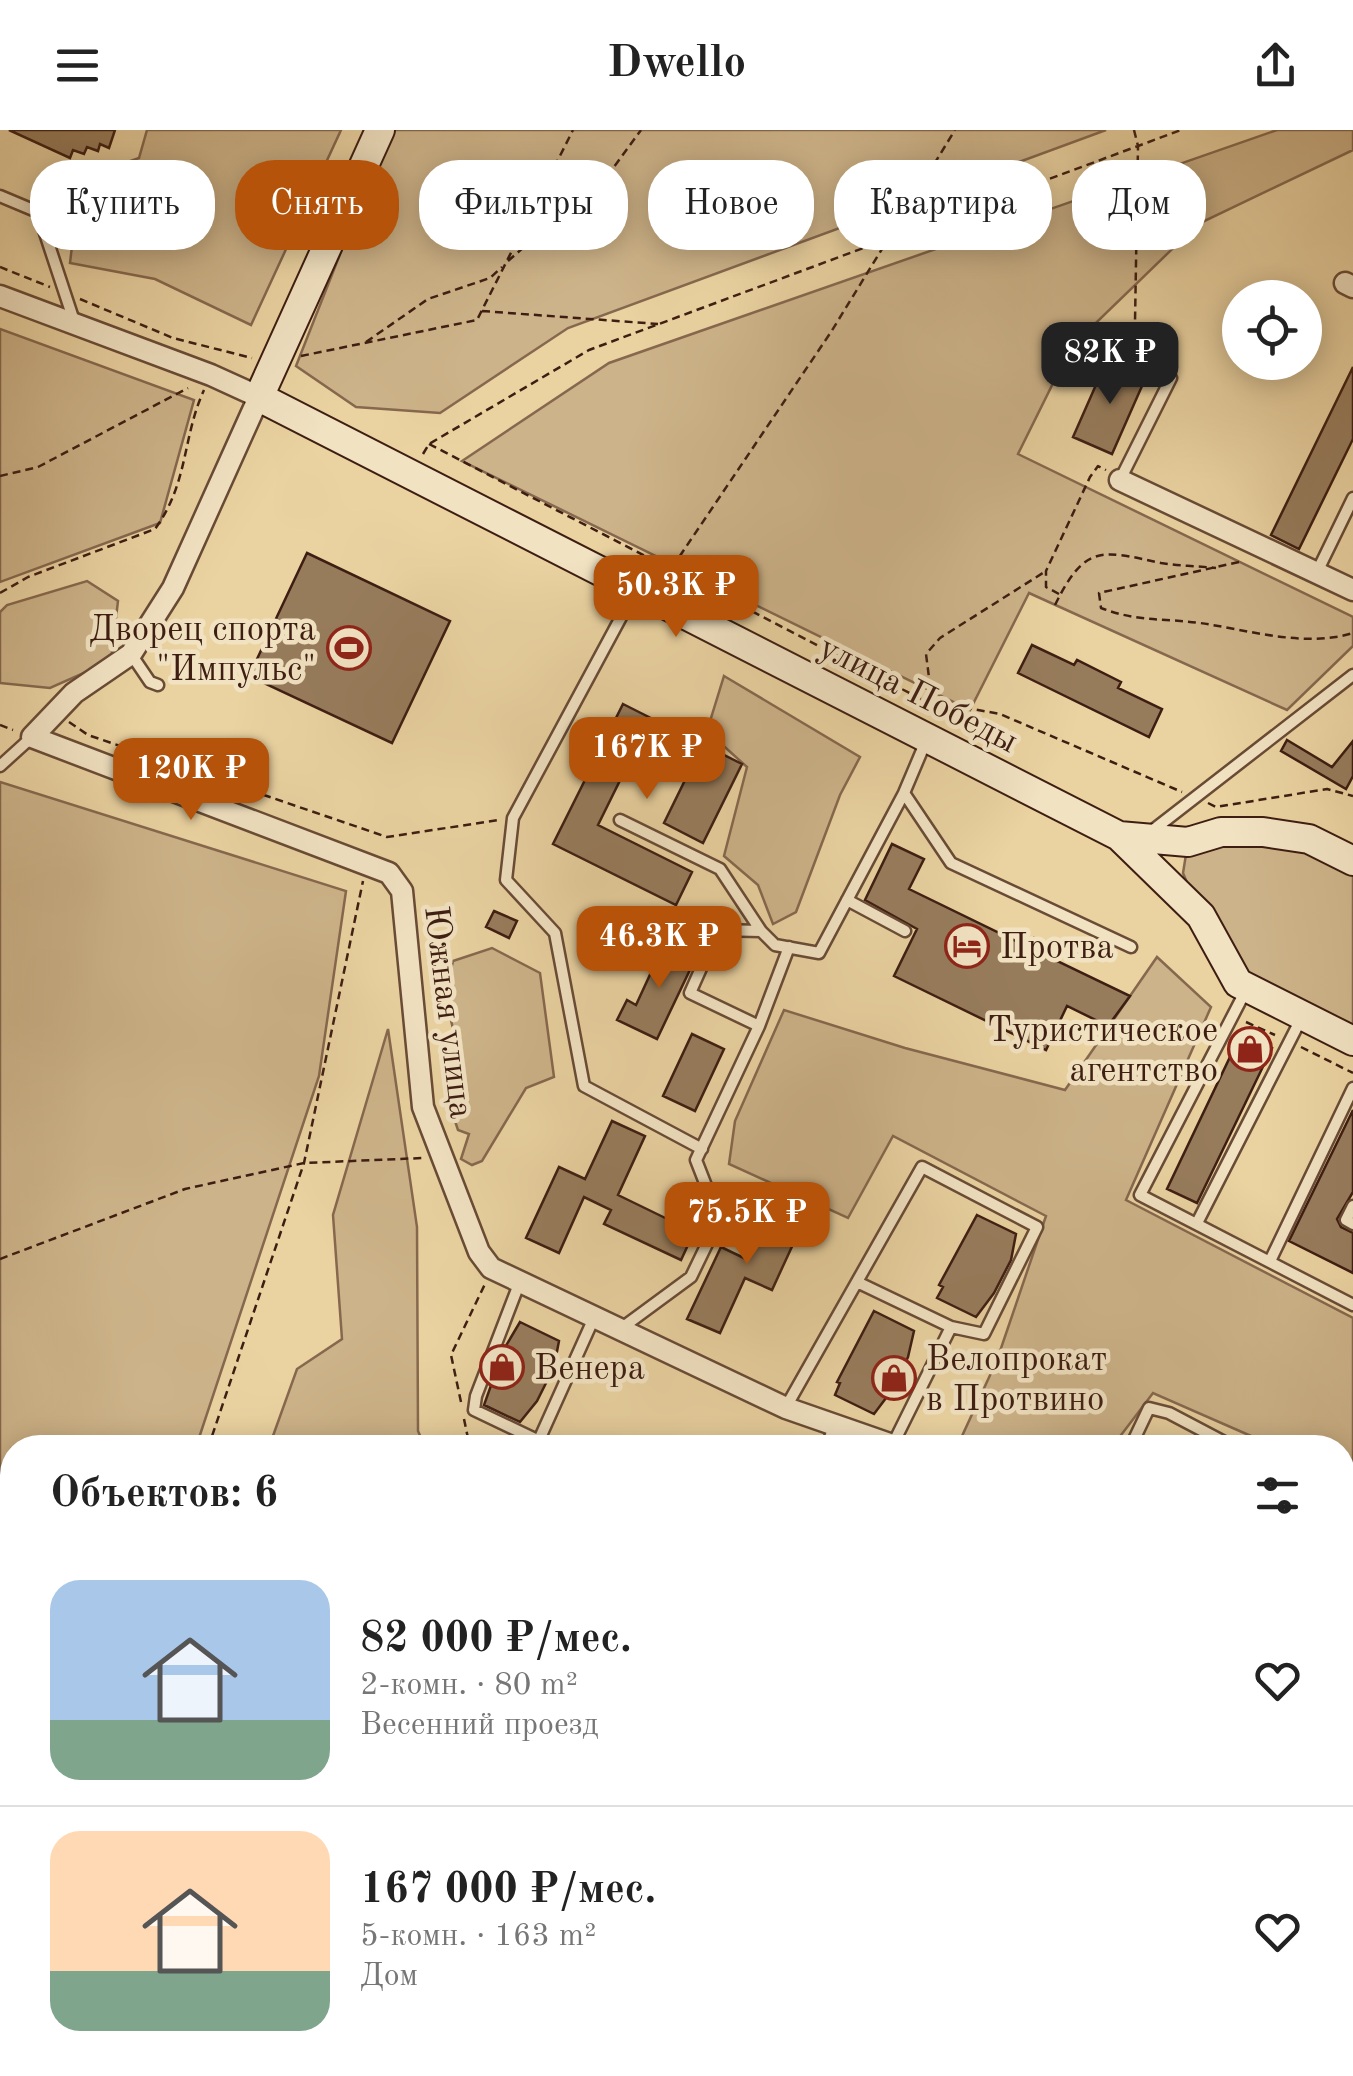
<!DOCTYPE html>
<html lang="ru">
<head>
<meta charset="utf-8">
<style>
	body { margin:0; font-family:"Old Standard TT",serif; background:#f2f2f2; color:#222; height:100vh; display:flex; flex-direction:column; font-size:38px; white-space:nowrap }
	* { box-sizing:border-box; margin:0 }
	p { font-size:32px; color:#767676 }
	.icon { flex:none; width:55px; height:55px; fill:none; stroke:currentColor; stroke-width:2; stroke-linecap:round; stroke-linejoin:round }
	.map { position:relative; flex:1; overflow:hidden }
	.drawer { position:absolute; left:0px; top:1305px; width:1355px; height:642px; display:flex; flex-direction:column; background:#fff; border-radius:40px 40px 0 0; box-shadow:0 5px 25px #0003 }
	.drawer>* { flex:none }
	.hud { position:absolute; left:30px; top:30px; width:1295px; height:90px; display:flex; gap:20px }
	.tools { position:absolute; left:1222px; top:150px; display:grid; gap:20px }
	.tools a { display:grid; place-items:center; width:100px; height:100px; border-radius:50%; background:#fff; box-shadow:0 5px 25px #0003; font-size:50px }
	.price { position:absolute; translate:-50% -85px; padding:0 22px; border-radius:20px; background:#b45309; color:#fff; font-size:32px; line-height:65px; filter:drop-shadow(0 2px 5px #0008) }
	.price::after { content:''; position:absolute; left:50%; top:60px; width:30px; height:22px; margin-left:-15px; background:inherit; clip-path:polygon(0 0,100% 0,50% 100%) }
	.price.current { background:#222; color:#fff }
	ul { padding:0; list-style:none }
	li { display:flex; align-items:center; gap:30px; height:250px; padding:0 50px }
	li+li { border-top:2px solid #e0e0e0 }
	li span { display:grid; place-items:center; flex:none; width:280px; height:200px; border-radius:30px; color:#555 }
	li>.icon { margin-inline-start:auto }
	span .icon { width:120px; height:120px; fill:#fffc; stroke-width:1 }
	li b { font-size:42px }
	h2 { display:flex; justify-content:space-between; align-items:center; height:120px; padding:0 50px; font-size:42px }
	.tag { padding:0 35px; border-radius:40px; background:#fff; box-shadow:0 5px 25px #0003; font-size:35px; line-height:90px }
	.tag.current { background:#b45309; color:#fff }
	header { display:flex; justify-content:space-between; align-items:center; height:130px; padding:0 50px; background:#fff; font-size:45px; font-weight:700 }
	.map>svg:first-child { display:block }
</style>
</head>
<body>
<header><svg class="icon" aria-label="menu" viewBox="0 0 24 24"><path d="M4 6h16M4 12h16M4 18h16"/></svg>Dwello<svg class="icon" aria-label="share" viewBox="0 0 24 24"><path d="M12 15V3M7 8l5-5 5 5M5 13v7h14v-7"/></svg></header>
<div class="map">
<svg width="1353" height="1946" viewBox="0 0 1353 1946">
	<rect width="100%" height="100%" fill="#ead2a1"/>
	<filter id="stains"><feTurbulence type="fractalNoise" baseFrequency=".002" numOctaves="4"/><feColorMatrix values="0 0 0 0 .2 0 0 0 0 .09 0 0 0 0 .02 0 0 0 .5 -.17"/></filter>
	<radialGradient id="worn" r=".72"><stop offset=".6" stop-color="#630" stop-opacity="0"/><stop offset="1" stop-color="#630" stop-opacity=".3"/></radialGradient>
	<!-- green -->
	<path fill="#cdb389" stroke="#86684e" stroke-width="2.5" d="M147,0H341L251,195L155,149L70,133L80,49L139,28Z
		M389,0H1106L568,198L440,283L356,277L296,236Z
		M1277,0H1353V20L1198,94L1071,217L1018,324L1353,487V516L1287,580L1029,463L970,580L462,331L609,233Z
		M0,199L194,270L160,393L0,452Z
		M87,451L118,471L111,531L50,558L0,553V482L7,475Z
		M724,546L860,627L840,665L796,782L773,794L758,755L724,726L747,637L707,601Z
		M0,652L346,761L319,946L196,1317L12,1318V1875L0,1913Z
		M1221,702L1353,731V911L1238,853L1201,786L1183,743L1188,712Z
		M492,818L540,843L554,947L526,958L482,1031L472,1035L461,1029L469,1004L458,1000L449,973L464,945L445,865L453,831Z
		M1157,827L1211,877L1126,1070L1353,1188V1537L1343,1561L1342,1318L1253,1317L1251,1306L1153,1263L1112,1317H957L997,1230L1046,1086L893,1006L848,1088L729,1034L735,991L784,880L905,918L1065,960Z
		M388,899L417,1097L418,1301L425,1317H269L297,1239L342,1209L333,1085Z
		M1353,1808V1946H1279L1285,1935H1342L1343,1827Z
		M55,1935H465V1946H52Z
		M522,1935H1227L1222,1946H522Z"/>
	<!-- building -->
	<path fill="#977c5c" stroke="#3e1e12" stroke-width="2.5" d="M9,0H115L109,18L100,14L98,21L87,17L84,24L73,20L70,28Z
		M1107,230L1146,247L1112,324L1073,307Z
		M1353,237V309L1299,419L1271,405Z
		M307,423L450,491L392,613L249,546Z
		M1032,515L1074,535L1077,530L1121,552L1118,558L1162,579L1149,607L1018,543Z
		M623,574L742,634L703,713L664,693L688,644L636,618L598,695L692,742L676,775L553,714Z
		M1287,610L1332,637L1353,611V646L1346,659L1281,621Z
		M892,714L924,729L909,759L1030,818L1034,808L1062,821L1057,831L1130,866L1108,896L1067,876L1046,920L894,846L917,799L865,770Z
		M494,781L517,791L509,808L486,797Z
		M666,810L697,825L657,909L617,890L627,870L636,875Z
		M692,904L724,919L695,981L663,966Z
		M1241,904L1272,918L1197,1073L1167,1059Z
		M1353,980V1062L1337,1089L1341,1097L1353,1103V1143L1289,1111Z
		M612,991L645,1006L618,1065L694,1102L681,1130L604,1094L611,1080L584,1067L559,1123L526,1108L559,1037L585,1049Z
		M773,1071L806,1086L772,1160L745,1148L720,1203L687,1189L721,1117L746,1129Z
		M977,1085L1016,1104L1011,1130L994,1163L976,1187L937,1168L943,1157L939,1155Z
		M874,1181L914,1201L908,1227L892,1260L874,1284L835,1265L840,1253L837,1252Z
		M520,1192L559,1211L554,1237L537,1271L520,1292L484,1275L504,1219Z"/>
	<g fill="none" stroke-linecap="round" stroke-linejoin="round">
		<!-- lane casing -->
		<g stroke="#694b36" stroke-width="15">
			<path id="lane" d="M0,66L38,82L75,194
				M1120,350L1171,248
				M1317,442L1353,368
				M634,463L513,688L506,750L555,803L584,956L702,1019
				M131,524L150,552L158,555
				M926,611L904,663L951,733L1131,817
				M0,636L32,607
				M620,690L720,739L761,801L775,815L819,823L904,663
				M1148,704L1353,545
				M847,770L905,801
				M1245,862L1140,1065L1353,1175
				M759,896L690,863L718,800L761,801
				M1353,1076L1346,1090L1353,1094
				M1197,1093L1301,889
				M1270,1131L1353,958
				M519,1154L476,1266L474,1280L554,1318
				M619,1200L691,1147L719,1089L696,1030L759,896L789,817
				M786,1277L922,1037L1037,1097L984,1204L951,1197L857,1152
				M539,1310L593,1190
				M893,1314L951,1197
				M827,1318L834,1295
				M1130,1318L1149,1278L1169,1283L1226,1313L1224,1318"/>
		</g>
		<!-- street casing -->
		<g stroke="#694b36" stroke-width="25">
			<path id="street" d="M1345,153L1353,157
				M0,166L211,245L259,267L173,458L131,524L74,563L32,607L389,743L402,761L423,977L479,1122L491,1138L786,1278L901,1318
				M1120,350L1353,460
				M1342,1765L1353,1744
				M1251,1946L1256,1935"/>
		</g>
		<!-- secondary casing -->
		<g stroke="#3e1e12" stroke-width="32">
			<path id="secondary" d="M380,0L259,267L1119,706L1201,786L1238,853L1353,911
				M1119,706L1188,712L1221,702H1263L1309,709L1353,731"/>
		</g>
		<!-- path -->
		<path stroke="#3e1e12" stroke-width="2.5" stroke-dasharray="8 5" stroke-linecap="butt" d="M1134,0L1138,16L1135,192L1163,235
			M508,131L611,41L641,0
			M0,137L50,157
			M80,169L173,208L252,228
			M482,181L658,194
			M366,212L428,169L490,148L502,137
			M301,226L477,190L573,0
			M429,314L923,570L1000,584L1182,662
			M423,324L429,314L589,220L1181,0
			M0,346L38,337L188,258
			M1239,432L1099,463L1101,478C1138,492 1162,488 1200,493C1249,500 1304,518 1353,503
			M665,448L831,202L955,0
			M0,463L28,447L155,399C189,352 182,308 204,260
			M1059,464L1046,457V441L1090,347L1098,336L1106,340
			M1055,475C1085,414 1101,420 1161,433C1179,436 1198,436 1216,438
			M932,571L926,524L940,508L1046,441
			M69,592L88,605L387,707L499,690
			M0,595L13,600
			M1208,673L1216,677L1327,659L1353,666
			M1246,892L1275,905
			M1301,917L1353,943
			M0,1129L185,1059L304,1033L423,1028
			M461,1272L451,1225L485,1154
			M464,1289L470,1318
			M208,1318L304,1033L363,751
			M1342,1798L1350,1784
			M0,1933L12,1896
			M495,1935L497,1946"/>
		<!-- lane -->
		<use href="#lane" stroke="#f1e2c2" stroke-width="10"/>
		<!-- street -->
		<use href="#street" stroke="#f1e2c2" stroke-width="20"/>
		<!-- secondary -->
		<use href="#secondary" stroke="#f1e2c2" stroke-width="28"/>
	</g>
	<!-- icons -->
	<defs>
		<g id="stadium-ring" transform="scale(2.25)"><circle r="9.5" fill="#f1e2c2" stroke="#8f2418" stroke-width="1.5"/><path d="M0-5a6.5 5 0 1 0 0 10a6.5 5 0 1 0 0-10ZM-3.5-1.8h7v3.6h-7Z" fill="#8f2418"/></g>
		<g id="hotel-ring" transform="scale(2.25)"><circle r="9.5" fill="#f1e2c2" stroke="#8f2418" stroke-width="1.5"/><path d="M-6-4.5h1.5V1H6V5H4.5V3h-9V5H-6ZM-4 0a1.8 1.8 0 1 1 3.6 0ZM.5 0V-2.5h3Q6-2.5 6 0Z" fill="#8f2418"/></g>
		<g id="shop-ring" transform="scale(2.25)"><circle r="9.5" fill="#f1e2c2" stroke="#8f2418" stroke-width="1.5"/><path d="M-5-2.5h2.3a2.7 3.5 0 0 1 5.4 0H5L5.5 6h-11ZM-1.5-2.5h3a1.5 2.3 0 0 0-3 0Z" fill="#8f2418"/></g>
	</defs>
	<g fill-rule="evenodd">
		<use href="#stadium-ring" x="349" y="518"/>
		<use href="#hotel-ring" x="967" y="816"/>
		<use href="#shop-ring" x="1250" y="919"/>
		<use href="#shop-ring" x="502" y="1237"/>
		<use href="#shop-ring" x="894" y="1248"/>
	</g>
	<g text-anchor="middle" stroke-width="9" stroke-linejoin="round" paint-order="stroke">
		<!-- poi labels -->
		<g font-size="35" fill="#3e1e12" stroke="#f1e2c2" text-anchor="start">
			<text x="316" y="510" text-anchor="end">Дворец спорта<tspan x="316" dy="40">"Импульс"</tspan></text>
			<text x="1000" y="828">Протва</text>
			<text x="1218" y="911" text-anchor="end">Туристическое<tspan x="1218" dy="40">агентство</tspan></text>
			<text x="926" y="1240">Велопрокат<tspan x="926" dy="40">в Протвино</tspan></text>
			<text x="534" y="1249">Венера</text>
		</g>
		<!-- street labels -->
		<g font-size="35" fill="#3e1e12" stroke="#f1e2c2">
			<text transform="translate(919 563) rotate(27)" y="12">улица Победы</text>
			<text transform="translate(450 882) rotate(83)" y="12">Южная улица</text>
		</g>
	</g>
	<rect width="100%" height="100%" filter="url(#stains)"/>
	<rect width="100%" height="100%" fill="url(#worn)"/>
</svg>
<div class="tools">
<a><svg class="icon" aria-label="locate" viewBox="0 0 24 24"><circle cx="12" cy="12" r="6"/><path d="M12 2v4M12 18v4M2 12h4M18 12h4"/></svg></a>
</div>
<b class="price current" style="left:1110px;top:277px">82K ₽</b>
<b class="price" style="left:676px;top:510px">50.3K ₽</b>
<b class="price" style="left:647px;top:672px">167K ₽</b>
<b class="price" style="left:191px;top:693px">120K ₽</b>
<b class="price" style="left:659px;top:861px">46.3K ₽</b>
<b class="price" style="left:747px;top:1137px">75.5K ₽</b>
<div class="hud">
<a class="tag">Купить</a>
<a class="tag current">Снять</a>
<a class="tag">Фильтры</a>
<a class="tag">Новое</a>
<a class="tag">Квартира</a>
<a class="tag">Дом</a>
</div>
<section class="drawer">
<h2>Объектов: 6<svg class="icon" aria-label="filters" viewBox="0 0 24 24"><path d="M4 7h16M4 17h16"/><circle cx="9" cy="7" r="2"/><circle cx="15" cy="17" r="2"/></svg></h2>
<ul>
<li><span style="background:linear-gradient(#a9c7e8 70%,#7fa58c 0)"><svg class="icon" aria-label="home" viewBox="0 0 24 24"><path d="M3 11l9-7 9 7M6 9v11h12V9"/></svg></span><div><b>82 000 ₽/мес.</b><p>2-комн. · 80 m²</p><p>Весенний проезд</p></div><svg class="icon" aria-label="heart" viewBox="0 0 24 24"><path d="M12 20l-8-8c-3-5 5-10 8-4 3-6 11-1 8 4z"/></svg></li>
<li><span style="background:linear-gradient(#ffd9b3 70%,#7fa58c 0)"><svg class="icon" aria-label="home" viewBox="0 0 24 24"><path d="M3 11l9-7 9 7M6 9v11h12V9"/></svg></span><div><b>167 000 ₽/мес.</b><p>5-комн. · 163 m²</p><p>Дом</p></div><svg class="icon" aria-label="heart" viewBox="0 0 24 24"><path d="M12 20l-8-8c-3-5 5-10 8-4 3-6 11-1 8 4z"/></svg></li>
</ul>
</section>
</div>
</body>
</html>
